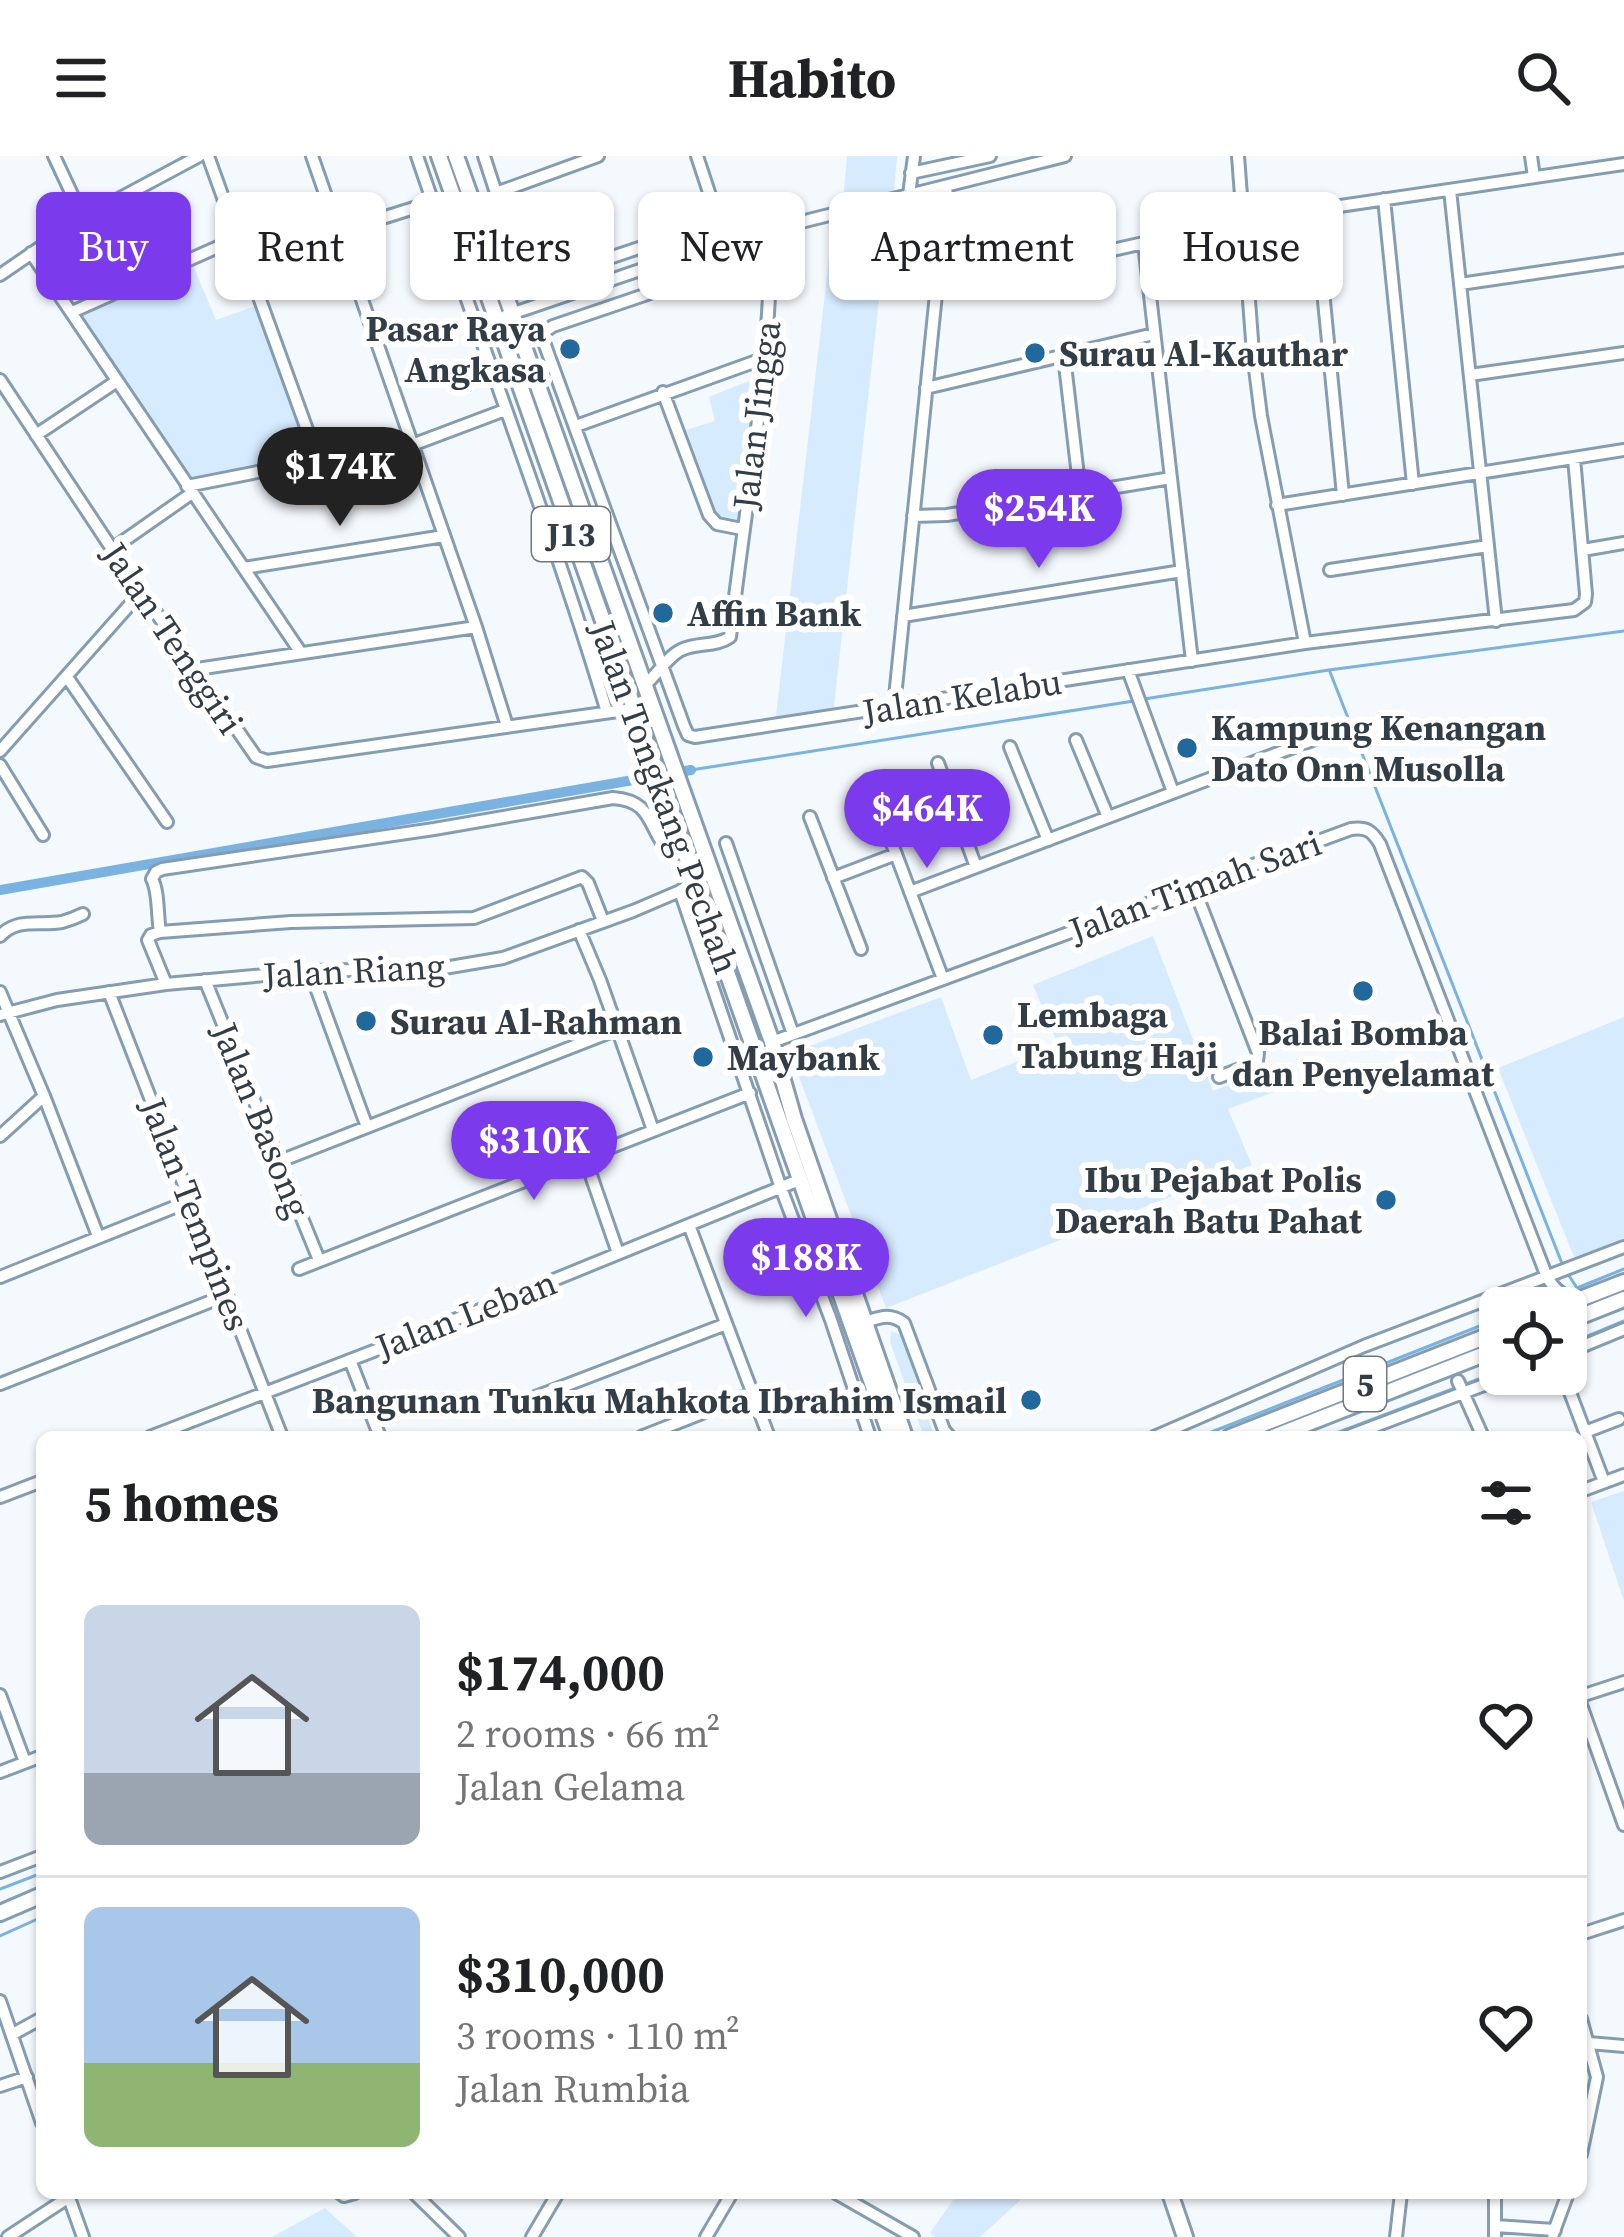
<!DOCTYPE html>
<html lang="en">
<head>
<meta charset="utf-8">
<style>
	body { margin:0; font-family:"Source Serif 4",serif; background:#f2f2f2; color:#202124; height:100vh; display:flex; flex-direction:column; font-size:45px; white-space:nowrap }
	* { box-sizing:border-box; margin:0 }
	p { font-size:39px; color:#757577 }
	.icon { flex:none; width:66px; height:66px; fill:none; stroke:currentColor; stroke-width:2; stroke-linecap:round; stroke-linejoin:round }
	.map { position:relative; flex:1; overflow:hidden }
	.panel { position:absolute; left:36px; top:1275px; width:1551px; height:768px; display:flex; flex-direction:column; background:#fff; border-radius:18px; box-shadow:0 3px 9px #0004 }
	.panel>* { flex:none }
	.top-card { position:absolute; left:36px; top:36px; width:1554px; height:108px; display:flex; gap:24px }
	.buttons { position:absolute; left:1479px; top:1131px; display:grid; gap:24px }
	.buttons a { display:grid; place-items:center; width:108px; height:108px; border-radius:18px; background:#fff; box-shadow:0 3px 9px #0004; font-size:60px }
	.price { position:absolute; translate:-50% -102px; padding:0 27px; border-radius:42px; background:#7c3aed; color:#fff; font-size:39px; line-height:78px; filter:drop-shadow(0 3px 6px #0008) }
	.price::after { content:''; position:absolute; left:50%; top:72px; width:36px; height:27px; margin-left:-18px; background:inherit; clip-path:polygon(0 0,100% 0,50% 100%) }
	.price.selected { background:#222; color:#fff }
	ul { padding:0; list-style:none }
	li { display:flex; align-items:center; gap:36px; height:300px; padding:0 48px }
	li+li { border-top:3px solid #e0e0e0 }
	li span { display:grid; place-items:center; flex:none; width:336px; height:240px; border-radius:18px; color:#555 }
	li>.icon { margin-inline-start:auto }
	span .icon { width:144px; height:144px; fill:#fffc; stroke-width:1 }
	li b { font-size:51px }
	h2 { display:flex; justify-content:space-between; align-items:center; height:144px; padding:0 48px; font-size:51px }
	.tag { padding:0 42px; border-radius:18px; background:#fff; box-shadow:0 3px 9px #0004; font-size:42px; line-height:108px }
	.tag.selected { background:#7c3aed; color:#fff }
	header { display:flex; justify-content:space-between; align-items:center; height:156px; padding:0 48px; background:#fff; font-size:54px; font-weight:700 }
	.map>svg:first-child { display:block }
</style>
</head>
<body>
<header><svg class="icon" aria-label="menu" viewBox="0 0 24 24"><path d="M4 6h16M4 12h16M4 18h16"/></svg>Habito<svg class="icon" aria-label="search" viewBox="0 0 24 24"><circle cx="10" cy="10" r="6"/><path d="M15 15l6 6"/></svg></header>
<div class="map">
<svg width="1624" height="2081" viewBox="0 0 1624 2081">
	<rect width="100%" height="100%" fill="#f4f9fe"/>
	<!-- green -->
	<path fill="#d6ebfe" d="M847,0H897L894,36L843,46Z
		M888,63L833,559L775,568L832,77Z
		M189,100L216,164L258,149L312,303L189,326L78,153Z
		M756,222L742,365L721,368L686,274L715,265L709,241Z
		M1153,780L1213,935L1272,912L1282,933L1228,953L1252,1009L886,1152L793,905L799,894L941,841L971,924L1058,889L1033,829Z
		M1624,861V1084L1574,1101L1498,912Z
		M891,1175L904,1180L932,1251L925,1254L935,1281H924L890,1186Z
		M1624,1335V1445L1591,1346Z
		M958,2037H1028L980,2081H935L930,2077Z
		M325,2052L357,2081H272Z"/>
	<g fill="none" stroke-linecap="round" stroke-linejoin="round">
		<!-- stream -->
		<path stroke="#7ab2e1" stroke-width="3" d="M1330,516L1563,1110
			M1144,543L1329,514L1624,475
			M691,614L1134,545
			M1568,1118L1577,1132L1624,1113
			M1526,1152L1558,1139
			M1566,1189L1624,1165
			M1199,1281L1500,1162
			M1326,1281L1500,1215
			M0,1733L42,1717
			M0,1780L42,1761"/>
		<!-- canal -->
		<path stroke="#7ab2e1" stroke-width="10" d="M0,734L691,614"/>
		<!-- minor casing -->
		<g stroke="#849db2" stroke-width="16">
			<path id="minor" d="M54,0L83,62
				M208,0L318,304
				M312,0L476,471L507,570
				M417,0C480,186 551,369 607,556
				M484,0L522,117L528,124L538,126L719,65
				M697,0L725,85
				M1238,0L1253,197L1261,260L1305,487
				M1531,0L1534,21
				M911,17L990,0
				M1450,34L1496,465
				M496,37L598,0
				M909,39L914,0
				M1384,43L1413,328
				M1315,53L1343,339
				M338,76L433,46
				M1144,87L1192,505
				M771,96L553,170L542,177V181L684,570L688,579L695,581L1305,487L1574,454L1585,446L1586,438L1574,302
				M31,97L301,497
				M250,114L340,83
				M0,119L83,62L199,0
				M1460,128L1624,104
				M936,134L1245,64L1624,8
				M72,156L238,82
				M505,160L725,85L1065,0
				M1064,200L1080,337
				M1470,219L1624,197
				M0,224L112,393L256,601L267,605L632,553
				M926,232L1154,178
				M663,236L709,359L717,368L742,373
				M576,270L765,202
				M36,279L117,225
				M187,330L318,304L412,289L505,254
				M1277,349L1624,294
				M913,360L947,359L1171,322
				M112,393L192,337
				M1583,394L1624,387
				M244,412L444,380
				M1330,414L1488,390
				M903,460L1182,415
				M197,513L476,471
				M1128,514L1173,636
				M67,521L167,666
				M644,530C656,520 668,500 681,494C697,486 716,491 730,481C746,345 771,209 771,72
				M894,551L947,30
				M1076,584L1108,661
				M1010,591L1048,684
				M0,595L142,435
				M938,607L976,711
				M0,609L43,679
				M868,624L943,823
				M810,661L861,793
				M726,687L793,878
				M833,722L896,698
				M1194,732L1258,897L1257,905L1253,908L1219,921
				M680,735L781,1032L831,1164L870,1281
				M910,736L1323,580
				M579,774L600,824L653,974
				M160,776C157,759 159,736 152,723L156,716L162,713L434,673L613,642C653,645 647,670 668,695H685
				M0,780C18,761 39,770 62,766C69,764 77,761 83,758
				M310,815L367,971
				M205,824L319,1104
				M166,828L148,784L151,779L160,776L291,766L474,762L582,721L588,727L603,765
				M0,836L44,940L98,1080
				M109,836L282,1281
				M0,859L57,844L166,828L310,815L444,812L503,802L633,755L680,735L695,725L706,703
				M772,886L1351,673C1367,671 1372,675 1380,688L1547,1121C1554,1133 1564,1142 1579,1144
				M0,980L44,940
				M585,1002L618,1097
				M280,1005L618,873
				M689,1069L769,1281
				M299,1113L750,937
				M0,1121L192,1044
				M865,1166C881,1161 890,1157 904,1167L944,1274L950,1281
				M1566,1197L1624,1173
				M350,1204L380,1281
				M1563,1218L1604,1326
				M1458,1225L1483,1281
				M0,1228L227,1139
				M512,1250L726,1168
				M1585,1276L1619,1263
				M150,1281L475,1156L799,1024
				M641,1281L753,1237
				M1154,1281L1364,1190L1624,1091
				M1346,1281L1513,1218
				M1581,1335L1624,1319
				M0,1341L42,1325
				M0,1539L25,1606
				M1581,1540L1624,1526
				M1581,1549L1624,1669
				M0,1616L42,1600
				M0,1716L42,1700
				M1581,1778L1624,1764
				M0,1845L42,1967
				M1581,1863L1597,1921L1581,1998
				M13,1878L42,1862
				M1589,1887L1624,1890
				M0,1930L27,1921
				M340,2037L344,2040L355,2037
				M414,2037L459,2081
				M836,2037L913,2081
				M68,2039L83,2081
				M1495,2043V2081
				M1495,2070L1555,2074
				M1553,2078L1568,2037
				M8,2081L69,2041
				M532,2081L558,2037
				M706,2081L732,2037
				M1396,2081L1401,2037"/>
		</g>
		<!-- major casing -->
		<g stroke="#849db2" stroke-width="20">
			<path id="major" d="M439,0L891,1281
				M456,0L772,886L794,963L905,1281
				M1557,1152L1624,1126
				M1566,1166L1624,1143
				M1230,1281L1500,1175
				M1273,1281L1500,1192
				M0,1757L42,1739
				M1170,2037L1185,2081"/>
		</g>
		<!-- minor -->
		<use href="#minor" stroke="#fff" stroke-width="10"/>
		<!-- major -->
		<use href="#major" stroke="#fff" stroke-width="14"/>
	</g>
	<!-- markers -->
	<g fill="#21689c" stroke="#fff" stroke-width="4.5">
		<circle cx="570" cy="193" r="12"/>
		<circle cx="1035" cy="197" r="12"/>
		<circle cx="663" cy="457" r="12"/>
		<circle cx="1187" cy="592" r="12"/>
		<circle cx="1363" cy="835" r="12"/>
		<circle cx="366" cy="865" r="12"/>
		<circle cx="993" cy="879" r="12"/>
		<circle cx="703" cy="901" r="12"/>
		<circle cx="1386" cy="1044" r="12"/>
		<circle cx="1031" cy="1244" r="12"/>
	</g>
	<g text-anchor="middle" stroke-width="12" stroke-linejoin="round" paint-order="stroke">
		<!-- shield labels -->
		<g fill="#fff" stroke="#70777e" stroke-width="3">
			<rect x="532" y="351" width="78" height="54" rx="9"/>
			<rect x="1344" y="1201" width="42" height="54" rx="9"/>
		</g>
		<g font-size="33" font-weight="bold" fill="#333d46">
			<text x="571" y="390">J13</text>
			<text x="1365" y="1240">5</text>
		</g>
		<!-- poi labels -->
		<g font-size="36" font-weight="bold" fill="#333d46" stroke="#fff" text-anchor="start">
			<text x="546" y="185" text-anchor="end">Pasar Raya<tspan x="546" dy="41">Angkasa</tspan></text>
			<text x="1059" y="210">Surau Al-Kauthar</text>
			<text x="687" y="470">Affin Bank</text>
			<text x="1211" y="584">Kampung Kenangan<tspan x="1211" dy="41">Dato Onn Musolla</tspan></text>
			<text x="1017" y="871">Lembaga<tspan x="1017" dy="41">Tabung Haji</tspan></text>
			<text x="390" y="878">Surau Al-Rahman</text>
			<text x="1363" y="889" text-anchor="middle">Balai Bomba<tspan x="1363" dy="41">dan Penyelamat</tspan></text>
			<text x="727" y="914">Maybank</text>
			<text x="1362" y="1036" text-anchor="end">Ibu Pejabat Polis<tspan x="1362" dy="41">Daerah Batu Pahat</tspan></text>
			<text x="1007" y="1257" text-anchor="end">Bangunan Tunku Mahkota Ibrahim Ismail</text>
		</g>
		<!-- street labels -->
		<g font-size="36" fill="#333d46" stroke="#fff">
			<text transform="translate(756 259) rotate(-83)" y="13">Jalan Jingga</text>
			<text transform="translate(173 482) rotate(56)" y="13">Jalan Tenggiri</text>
			<text transform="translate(962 540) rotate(-9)" y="13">Jalan Kelabu</text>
			<text transform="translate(665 641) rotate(70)" y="13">Jalan Tongkang Pechah</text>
			<text transform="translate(1195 730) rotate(-20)" y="13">Jalan Timah Sari</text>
			<text transform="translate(354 814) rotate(-3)" y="13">Jalan Riang</text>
			<text transform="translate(262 964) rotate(68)" y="13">Jalan Basong</text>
			<text transform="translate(196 1058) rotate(69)" y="13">Jalan Tempines</text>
			<text transform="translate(466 1158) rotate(-21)" y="13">Jalan Leban</text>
		</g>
	</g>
</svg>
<div class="buttons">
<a><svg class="icon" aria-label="locate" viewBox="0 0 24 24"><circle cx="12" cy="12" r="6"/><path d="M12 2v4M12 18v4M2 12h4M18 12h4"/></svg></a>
</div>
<b class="price selected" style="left:340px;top:373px">$174K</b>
<b class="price" style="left:1039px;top:415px">$254K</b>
<b class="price" style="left:927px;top:715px">$464K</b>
<b class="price" style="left:534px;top:1047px">$310K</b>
<b class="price" style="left:806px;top:1164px">$188K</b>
<div class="top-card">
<a class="tag selected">Buy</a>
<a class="tag">Rent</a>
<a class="tag">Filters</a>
<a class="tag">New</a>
<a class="tag">Apartment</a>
<a class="tag">House</a>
</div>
<section class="panel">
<h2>5 homes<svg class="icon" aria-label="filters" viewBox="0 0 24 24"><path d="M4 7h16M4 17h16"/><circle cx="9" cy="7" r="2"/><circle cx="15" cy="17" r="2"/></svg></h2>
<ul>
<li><span style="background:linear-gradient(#c9d6e8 70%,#9aa5b1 0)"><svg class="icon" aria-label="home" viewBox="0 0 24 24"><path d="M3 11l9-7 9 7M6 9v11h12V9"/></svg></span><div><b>$174,000</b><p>2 rooms · 66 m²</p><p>Jalan Gelama</p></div><svg class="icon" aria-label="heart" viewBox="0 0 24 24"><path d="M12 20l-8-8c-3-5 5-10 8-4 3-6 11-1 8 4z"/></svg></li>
<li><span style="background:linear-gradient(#a9c7e8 65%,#8fb573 0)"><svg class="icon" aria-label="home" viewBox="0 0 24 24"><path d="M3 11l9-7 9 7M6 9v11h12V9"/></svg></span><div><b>$310,000</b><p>3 rooms · 110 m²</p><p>Jalan Rumbia</p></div><svg class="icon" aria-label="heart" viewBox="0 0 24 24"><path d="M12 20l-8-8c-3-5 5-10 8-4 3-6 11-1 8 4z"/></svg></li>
</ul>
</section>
</div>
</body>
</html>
